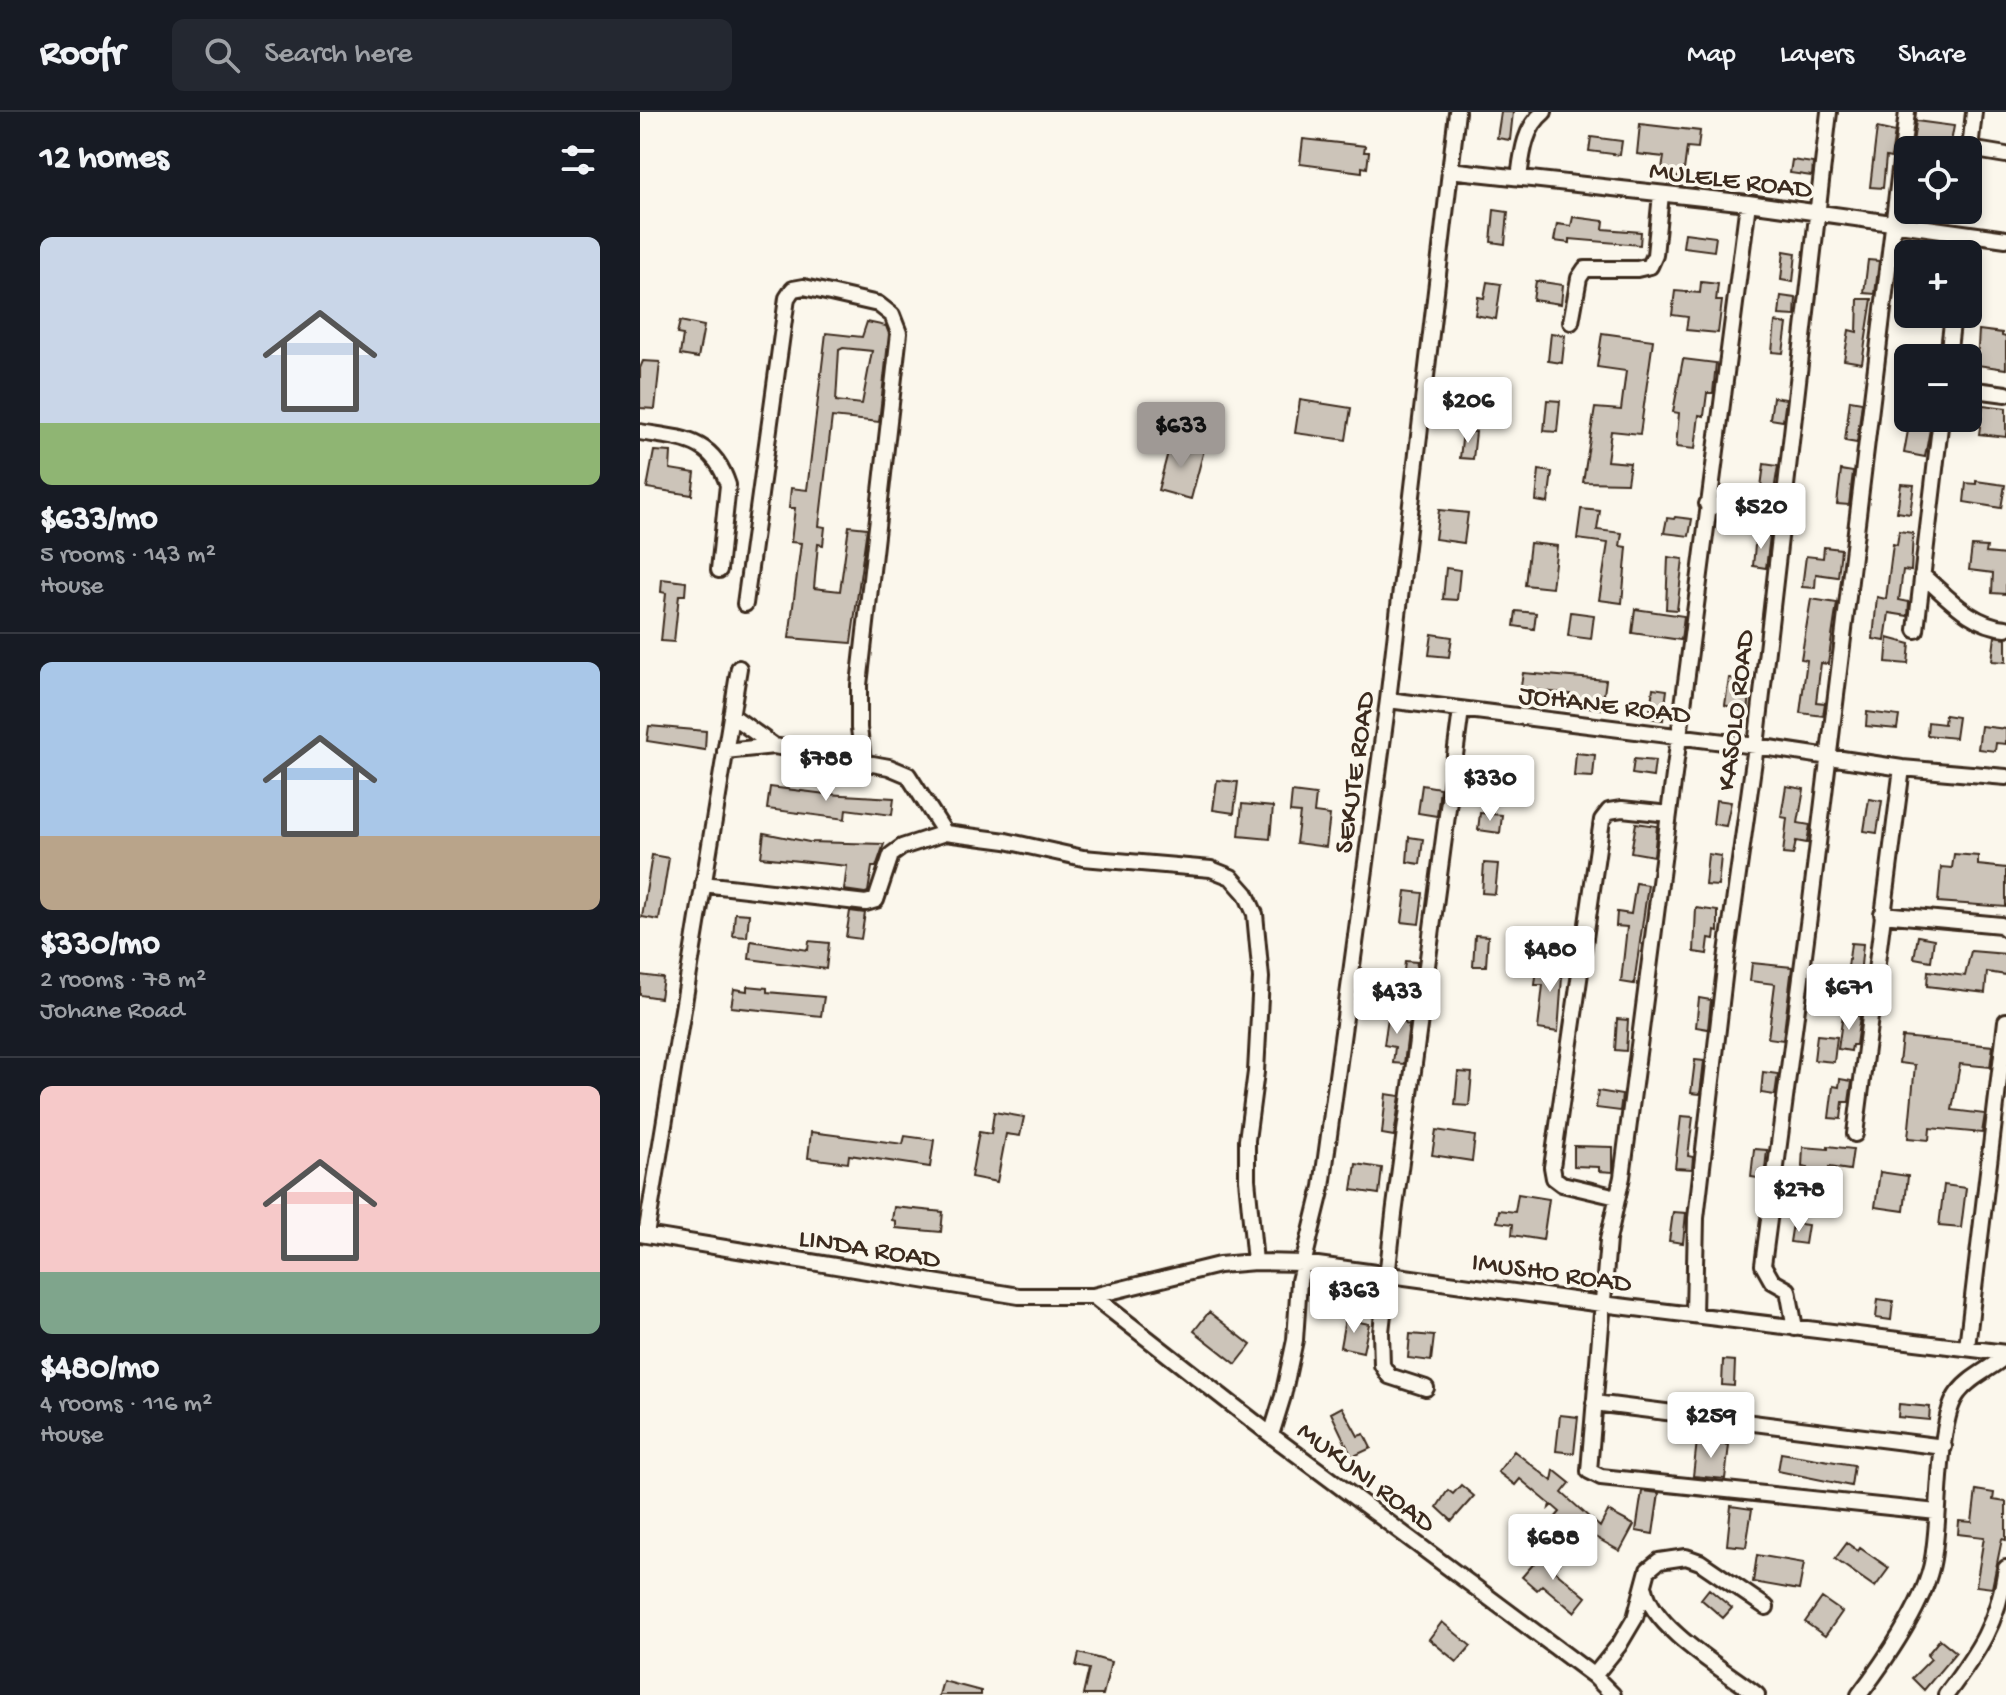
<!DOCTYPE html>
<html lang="en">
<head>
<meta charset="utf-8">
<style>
	body { margin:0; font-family:"Gochi Hand",sans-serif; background:#242831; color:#f1f3f6; height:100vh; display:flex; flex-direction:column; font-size:30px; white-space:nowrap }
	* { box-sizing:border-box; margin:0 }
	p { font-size:26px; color:#9ea1a6 }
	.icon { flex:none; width:44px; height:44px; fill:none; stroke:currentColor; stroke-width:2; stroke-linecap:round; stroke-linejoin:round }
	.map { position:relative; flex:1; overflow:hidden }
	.sheet { display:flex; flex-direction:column; background:#171b24; width:640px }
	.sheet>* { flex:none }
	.tools { position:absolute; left:1254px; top:24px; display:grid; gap:16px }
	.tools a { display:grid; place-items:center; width:88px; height:88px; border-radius:12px; background:#171b24; box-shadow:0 4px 12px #0003; font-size:40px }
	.price { position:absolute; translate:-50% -68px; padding:0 18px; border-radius:8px; background:#fff; color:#222; font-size:26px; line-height:52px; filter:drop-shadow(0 2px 4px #0008) }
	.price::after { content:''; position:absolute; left:50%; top:48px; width:24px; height:18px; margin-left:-12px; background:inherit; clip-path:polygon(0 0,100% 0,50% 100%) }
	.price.current { background:#9f9995; color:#111 }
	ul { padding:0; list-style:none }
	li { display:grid; align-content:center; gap:16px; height:424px; padding:0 40px }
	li+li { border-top:2px solid #363941 }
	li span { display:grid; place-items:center; height:248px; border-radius:12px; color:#555 }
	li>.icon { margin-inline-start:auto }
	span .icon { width:144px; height:144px; fill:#fffc; stroke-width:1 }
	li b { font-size:34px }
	h2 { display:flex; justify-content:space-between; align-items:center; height:96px; padding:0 40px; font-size:34px }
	header { display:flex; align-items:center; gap:48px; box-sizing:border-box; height:112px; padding:0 40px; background:#171b24; border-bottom:2px solid #363941 }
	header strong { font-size:38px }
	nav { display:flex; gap:44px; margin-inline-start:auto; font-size:28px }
	.search { width:560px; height:72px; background:#242831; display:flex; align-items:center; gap:20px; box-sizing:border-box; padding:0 28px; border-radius:12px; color:#9ea1a6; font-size:30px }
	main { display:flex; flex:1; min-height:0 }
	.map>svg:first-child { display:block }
</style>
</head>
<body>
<header>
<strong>Roofr</strong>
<div class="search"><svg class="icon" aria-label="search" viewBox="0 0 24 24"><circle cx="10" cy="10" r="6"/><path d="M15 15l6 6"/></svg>Search here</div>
<nav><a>Map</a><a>Layers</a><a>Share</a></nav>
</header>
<main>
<section class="sheet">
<h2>12 homes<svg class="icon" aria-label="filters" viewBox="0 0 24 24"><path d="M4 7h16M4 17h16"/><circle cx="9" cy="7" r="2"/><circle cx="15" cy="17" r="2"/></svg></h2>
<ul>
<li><span style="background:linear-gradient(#c9d6e8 75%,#8fb573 0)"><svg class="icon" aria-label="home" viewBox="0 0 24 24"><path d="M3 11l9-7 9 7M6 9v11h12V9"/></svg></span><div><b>$633/mo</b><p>5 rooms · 143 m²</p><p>House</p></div></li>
<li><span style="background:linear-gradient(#a9c7e8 70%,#b9a48a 0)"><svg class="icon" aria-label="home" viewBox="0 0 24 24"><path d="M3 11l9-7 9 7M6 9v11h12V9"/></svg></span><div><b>$330/mo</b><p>2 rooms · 78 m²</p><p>Johane Road</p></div></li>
<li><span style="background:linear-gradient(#f6c9c9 75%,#7fa58c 0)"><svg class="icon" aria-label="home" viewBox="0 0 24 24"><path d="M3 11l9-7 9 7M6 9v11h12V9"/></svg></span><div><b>$480/mo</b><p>4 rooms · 116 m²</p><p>House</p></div></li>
</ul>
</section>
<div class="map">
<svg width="1366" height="1583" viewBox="0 0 1366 1583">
	<rect width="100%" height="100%" fill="#fbf7ec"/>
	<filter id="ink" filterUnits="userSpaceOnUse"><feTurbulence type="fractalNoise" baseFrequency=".0125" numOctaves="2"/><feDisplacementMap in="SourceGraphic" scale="16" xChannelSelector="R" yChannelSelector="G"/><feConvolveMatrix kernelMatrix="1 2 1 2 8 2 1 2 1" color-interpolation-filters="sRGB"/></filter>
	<g filter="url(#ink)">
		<!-- building -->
		<path fill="#ccc4b9" stroke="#3b2a1e" stroke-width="2" fill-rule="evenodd" d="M861,0H873L870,28L857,26Z
			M1276,9L1314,14L1310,36L1273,31Z
			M1000,12L1060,19L1058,36L1047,35L1043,66L1021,63L1024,45L997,42Z
			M1237,16L1255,20L1251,46L1246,45L1243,76L1230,75Z
			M951,25L982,29L980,43L949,39Z
			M663,27L725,34L724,40H729L727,56L722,55V60L660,52Z
			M1152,48L1173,51L1172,64L1150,61Z
			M854,98L868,100L865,132L851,130Z
			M933,105L964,109L963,117L1001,120L1000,133L930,127V131L914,129L917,112L931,114Z
			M1045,121L1076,125L1074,139L1043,135Z
			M1144,139L1156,141L1153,170L1141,168Z
			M1228,148L1239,149L1235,182L1224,181Z
			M896,169L923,173L921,192L893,188Z
			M847,170L861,172L856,207L835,203L838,185L844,186Z
			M1061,170L1078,172L1076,189H1082L1078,221L1046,218L1048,205L1032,203L1035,179L1060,181Z
			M1141,184L1156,186L1155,204L1139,203Z
			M1218,187H1232L1222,251L1204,248L1209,218L1217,220Z
			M40,209L64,214L58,246L40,243L43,223L37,222Z
			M227,210L246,214L249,222L239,310L192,305L179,414L185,415L183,433L178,432L174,476L200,479L209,414L227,416L211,531L149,526L161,431L151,430L155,396H149L151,376L167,378L186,221L222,225ZM203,236L232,239L222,292L196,289L199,238Z
			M1135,210L1147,212L1143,241L1132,240Z
			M1339,218L1362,221V224L1366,225V257L1337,253Z
			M911,221L925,223L922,251L908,249Z
			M962,221L1013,228L1000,322L971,319L967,349L990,351L987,371L943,370L955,296L981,298L986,259L957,255Z
			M1043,247L1076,251L1073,281H1067L1064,304L1059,303L1055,337L1036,335L1039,301L1033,300Z
			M3,249L20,250L15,297L0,296V256Z
			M1133,285L1146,287L1143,309L1130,307Z
			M660,288L711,296L706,328L655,321Z
			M907,288L920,289L917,320L904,319Z
			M1210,288L1222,290L1217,331L1205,329Z
			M1343,293L1366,296V325L1339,322Z
			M1269,313L1290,317L1285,345L1264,341Z
			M823,319L836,320L833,347L820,346Z
			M531,329L564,338L551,387L518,378Z
			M14,339L31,340L30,357L55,361L52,383L7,376Z
			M1124,352L1138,354L1133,385L1120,383Z
			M899,358L912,360L908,391L896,389Z
			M1201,358L1213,360L1209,393L1197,392Z
			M1336,369L1365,373L1361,396L1324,390L1326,371L1336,372Z
			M1261,372L1274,373L1270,402L1257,400Z
			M941,397L960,399L957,418L982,421L980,434L987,435L982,491L959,488L968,431L937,427Z
			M799,398L828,401L824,431L795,427Z
			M1035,405L1052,407L1049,424L1024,421L1027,406L1034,407Z
			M1259,419L1273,421L1271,459L1263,458L1259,488L1269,490L1268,504L1249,501L1245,529L1233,527L1237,485L1246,487L1253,432L1257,433Z
			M1116,423L1130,424L1126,456L1113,454Z
			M890,431L917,434L912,476L885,473Z
			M1332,434L1347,435L1346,441L1366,443V482L1352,481L1353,461L1329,458Z
			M1184,435L1201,437L1198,465L1176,462L1175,476L1162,475L1166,444L1183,446Z
			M1028,445L1043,447L1037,498L1026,497Z
			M806,456L820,458L817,488L803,487Z
			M22,467L46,470L45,483H39L34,530L21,529L26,481L21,480Z
			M1171,487L1197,491L1188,552L1181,551L1176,590L1185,591L1183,604L1160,601L1167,548L1161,547Z
			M995,497L1044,504L1041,528L992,521Z
			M876,499L896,501L894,517L874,514Z
			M931,500L954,503L951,527L928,524Z
			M792,522L812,525L809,545L789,543Z
			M1355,524L1366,526V550L1352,549Z
			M1248,526L1270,532L1268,552L1246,550Z
			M883,561L966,568L962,597L928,592L930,582L895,578L894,582L880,580Z
			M1089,566L1106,568L1104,580L1110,581L1108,601L1085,593Z
			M1013,576L1027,578L1023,608L1009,606Z
			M1227,600L1259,604L1257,617L1226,614Z
			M1305,603L1318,605L1315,626L1287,623L1288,610L1304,612Z
			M9,614L66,619L65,638L7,629Z
			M1341,614L1366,617V632L1356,631L1355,639L1338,637Z
			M936,641L955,643L953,665L934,664Z
			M994,647L1015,649L1013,665L992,662Z
			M577,668L598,670L594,701L573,698Z
			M782,673L800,676L797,704L778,701Z
			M1146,674L1164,677L1158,711L1170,713L1167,731L1156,729L1153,743L1143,742L1147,706L1141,705Z
			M130,675L186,682L254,686L252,703L206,697L205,707L127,697Z
			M652,680L676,683L674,701L690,703L686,735L656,731L660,701L650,700Z
			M1229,687L1242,689L1237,721L1224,719Z
			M1076,688L1091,690L1086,714L1073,712Z
			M602,692L633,695L630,727L599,724Z
			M840,701L862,703L860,721L838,718Z
			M996,711L1017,714L1014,744L991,740Z
			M124,721L169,730L244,732L236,755H232L228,780L225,781L204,778L207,754L121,745Z
			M769,725L783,727L780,752L767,750Z
			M1068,742L1081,744L1078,774L1065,773Z
			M1314,742L1338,744V753L1366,756V795L1298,790L1301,755L1312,756Z
			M12,743L29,746L19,808L2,805Z
			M844,751L858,752L855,782L842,781Z
			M996,771L1008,773L994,872L981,870L987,815L976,814L977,800L991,802Z
			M766,779L783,781L779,812L762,810Z
			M1056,796L1078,799V820L1075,819L1074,827L1069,826L1067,842L1054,840Z
			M210,799L225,801L221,827L206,825Z
			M95,801L109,802L107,825L93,824Z
			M835,823L848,824L846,854H833Z
			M1278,824L1294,827L1291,849L1274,846Z
			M111,829L168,838L169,829L189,831L186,857L109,847Z
			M1211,831L1223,832L1220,864L1207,863Z
			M1331,839L1366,842V863L1347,860L1345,881L1287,874L1288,859L1325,864Z
			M898,847L923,851L918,920L898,917L903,873H895Z
			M765,849L777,850L773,880L762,879Z
			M1112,851L1152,855L1143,928L1128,926L1135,872L1110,869Z
			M0,863L23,866L20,886L0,883Z
			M107,874L127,876V880L184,885L181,904L91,895L94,877L107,879Z
			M1059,886L1071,888L1068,917L1056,915Z
			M749,899L766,902L765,912L769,913L764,952L753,951L755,935L744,933Z
			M1203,902L1220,904L1216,933H1212L1211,939L1198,937Z
			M977,907L988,908L986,939L975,938Z
			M1177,923L1197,925L1194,950L1174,948Z
			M1262,925L1353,934L1350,955L1320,952L1312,998L1345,1002L1342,1021L1290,1016L1289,1028L1268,1026L1275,953L1259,951Z
			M1055,948L1064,949L1060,982L1051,981Z
			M818,960L832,961L829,994L815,993Z
			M1123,960L1138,962L1135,983L1121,981Z
			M1200,967L1212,969L1209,990H1203L1201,1007L1189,1006L1193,974L1199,975Z
			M958,979L982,983L980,999L956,996Z
			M746,982L760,984L754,1024L742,1022Z
			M354,1000L384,1005L380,1024L366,1022L357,1070L331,1065L339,1020L351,1022Z
			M1041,1004L1053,1005L1048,1044L1053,1045L1052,1057L1035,1056Z
			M796,1018L835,1024L832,1049L792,1043Z
			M171,1020L263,1032L265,1024L294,1028L290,1055L209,1043L208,1051L168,1046Z
			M934,1034L973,1035V1060L959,1059V1055L934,1054Z
			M1188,1034L1213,1037L1210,1058L1189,1055L1186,1091L1165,1089L1168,1056L1162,1055L1163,1035L1188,1037Z
			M1114,1037L1127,1038L1124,1067L1111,1065Z
			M716,1052L742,1056L739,1082L712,1078Z
			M1240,1060L1268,1064L1264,1099L1235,1095Z
			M1304,1073L1326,1076L1321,1116L1299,1114Z
			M878,1082L909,1087L903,1128L872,1123L873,1112L857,1110L859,1098L875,1100Z
			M254,1095L303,1100L301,1120L256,1116V1109L252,1108Z
			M1033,1100L1046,1101L1043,1131L1029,1129Z
			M1153,1111L1168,1113L1165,1132L1150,1130Z
			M1238,1187L1253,1189L1251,1208L1236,1206Z
			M569,1200L611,1233L596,1252L554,1219Z
			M705,1207L729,1212L723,1240L700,1235Z
			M770,1222L794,1224L791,1249L768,1246Z
			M1083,1248L1095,1249L1094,1274L1082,1273Z
			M1259,1292L1290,1295L1289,1308L1258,1305Z
			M702,1295L718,1324L724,1322L731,1336L712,1345L691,1301Z
			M920,1303L938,1305L934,1341L916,1339Z
			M1057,1329L1089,1333L1085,1367L1053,1364Z
			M874,1339L912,1369L914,1358L930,1371L922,1381L960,1415L968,1399L994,1413L980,1439L939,1416L933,1423L914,1407L920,1400L912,1393L909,1396L910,1392L880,1367L875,1373L858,1360Z
			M1141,1341L1214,1353L1211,1374L1138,1359Z
			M821,1373L834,1384L812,1409L797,1395L808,1378L813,1382Z
			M1336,1378L1354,1381L1353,1388L1366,1390V1428L1362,1427L1352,1476L1336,1474L1344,1425L1318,1422L1319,1409L1332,1410Z
			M1002,1379L1019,1381L1013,1422L996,1419Z
			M1091,1394L1112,1397L1106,1435L1087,1433Z
			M1207,1431L1218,1439L1220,1436L1249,1456L1235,1475L1195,1447Z
			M904,1440L919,1452L914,1458L946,1485L934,1500L902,1473L897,1478L882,1465Z
			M1117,1443L1164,1451L1159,1478L1113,1470Z
			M1069,1477L1092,1496L1083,1506L1061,1487Z
			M1182,1486L1202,1500L1185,1524L1165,1510Z
			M802,1510L831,1534L817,1550L789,1527Z
			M1300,1527L1316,1540L1284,1578L1272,1566L1291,1547L1287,1543Z
			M439,1541L471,1550L463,1583H443L449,1557L436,1554Z
			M303,1569L341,1579V1583H299Z"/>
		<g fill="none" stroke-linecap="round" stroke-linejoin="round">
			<!-- minor casing -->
			<g stroke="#3b2a1e" stroke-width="20">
				<path id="minor" d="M1334,0L1330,37L1366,43
					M809,58L1108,91L1366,127
					M879,66C882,43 884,16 904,0
					M1108,91L982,1065L968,1128L949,1359L961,1365L1297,1400
					M1320,142L1322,122
					M931,210L939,166L945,157H997L1010,154L1015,143L1021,82
					M1308,246L1313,202
					M1328,277L1366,282
					M0,320C43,327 73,326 88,373L79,458
					M1067,392L1142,404
					M1282,463C1308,485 1331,513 1366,516
					M105,492L147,186L153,177L164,175L238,192L252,203L259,221L219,573V616L223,648
					M1276,518L1301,306
					M748,588L1116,634L1262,656L1366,665
					M91,603L134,634
					M85,639L134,634L249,655L268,663L305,721
					M63,772L226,791L236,788L251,743L262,735L305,721L366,729L443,746L571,757L591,765L606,782L615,802L621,866L616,960L607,1028V1067L615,1150
					M1242,802L1361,813L1366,817
					M1215,1022L1262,656
					M977,1085L922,1072L914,1066L912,1055L962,708L969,699L982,697L1029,702
					M0,1122L379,1184H453L579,1153L615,1150L663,1151L962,1192L1366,1241
					M6,1123L99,556
					M453,1184L631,1323L954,1564L973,1583
					M1054,1203L1056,1106L1086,848L1116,634L1189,0
					M1155,1216L1148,1178L1132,1169L1123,1153L1170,797L1267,0
					M1327,1235L1366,909
					M786,1276L749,1264L742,1253L741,1220L754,1102L821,598
					M954,1291L1304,1335
					M631,1323L643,1284L655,1228L659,1169L682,1075L748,588L817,0
					M1005,1477C1013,1517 1085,1558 1117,1583
					M954,1564L979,1533L995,1506L1008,1458L1019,1449L1046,1445L1060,1450L1126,1495
					M1219,1583C1244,1550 1281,1496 1291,1456C1302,1416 1295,1310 1318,1281C1330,1265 1350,1257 1366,1244
					M1306,1583C1338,1540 1358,1511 1366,1456"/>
			</g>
			<!-- minor -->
			<use href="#minor" stroke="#fbf7ec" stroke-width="14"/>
		</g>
	</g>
	<g text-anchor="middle" stroke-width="7" stroke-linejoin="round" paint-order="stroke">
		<!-- street labels -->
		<g font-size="28" fill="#3b2a1e" stroke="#fbf7ec">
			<text transform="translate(1091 65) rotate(7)" y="10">MULELE ROAD</text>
			<text transform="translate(965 590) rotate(7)" y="10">JOHANE ROAD</text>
			<text transform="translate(1093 598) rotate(-83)" y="10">KASOLO ROAD</text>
			<text transform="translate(712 660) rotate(-82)" y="10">SEKUTE ROAD</text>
			<text transform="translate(230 1134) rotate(9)" y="10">LINDA ROAD</text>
			<text transform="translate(912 1158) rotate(8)" y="10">IMUSHO ROAD</text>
			<text transform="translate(728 1363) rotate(37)" y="10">MUKUNI ROAD</text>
		</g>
	</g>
</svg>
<div class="tools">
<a><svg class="icon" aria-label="locate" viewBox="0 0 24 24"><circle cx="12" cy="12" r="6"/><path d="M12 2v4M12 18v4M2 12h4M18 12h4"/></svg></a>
<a>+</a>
<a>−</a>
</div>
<b class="price" style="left:828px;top:333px">$206</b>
<b class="price current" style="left:541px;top:358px">$633</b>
<b class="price" style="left:1121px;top:439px">$520</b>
<b class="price" style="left:186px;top:691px">$788</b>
<b class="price" style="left:850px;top:711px">$330</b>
<b class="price" style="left:910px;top:882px">$480</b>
<b class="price" style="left:1209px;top:920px">$671</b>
<b class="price" style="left:757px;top:924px">$433</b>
<b class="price" style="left:1159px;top:1122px">$278</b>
<b class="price" style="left:714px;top:1223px">$363</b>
<b class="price" style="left:1071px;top:1348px">$259</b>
<b class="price" style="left:913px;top:1470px">$688</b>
</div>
</main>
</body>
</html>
